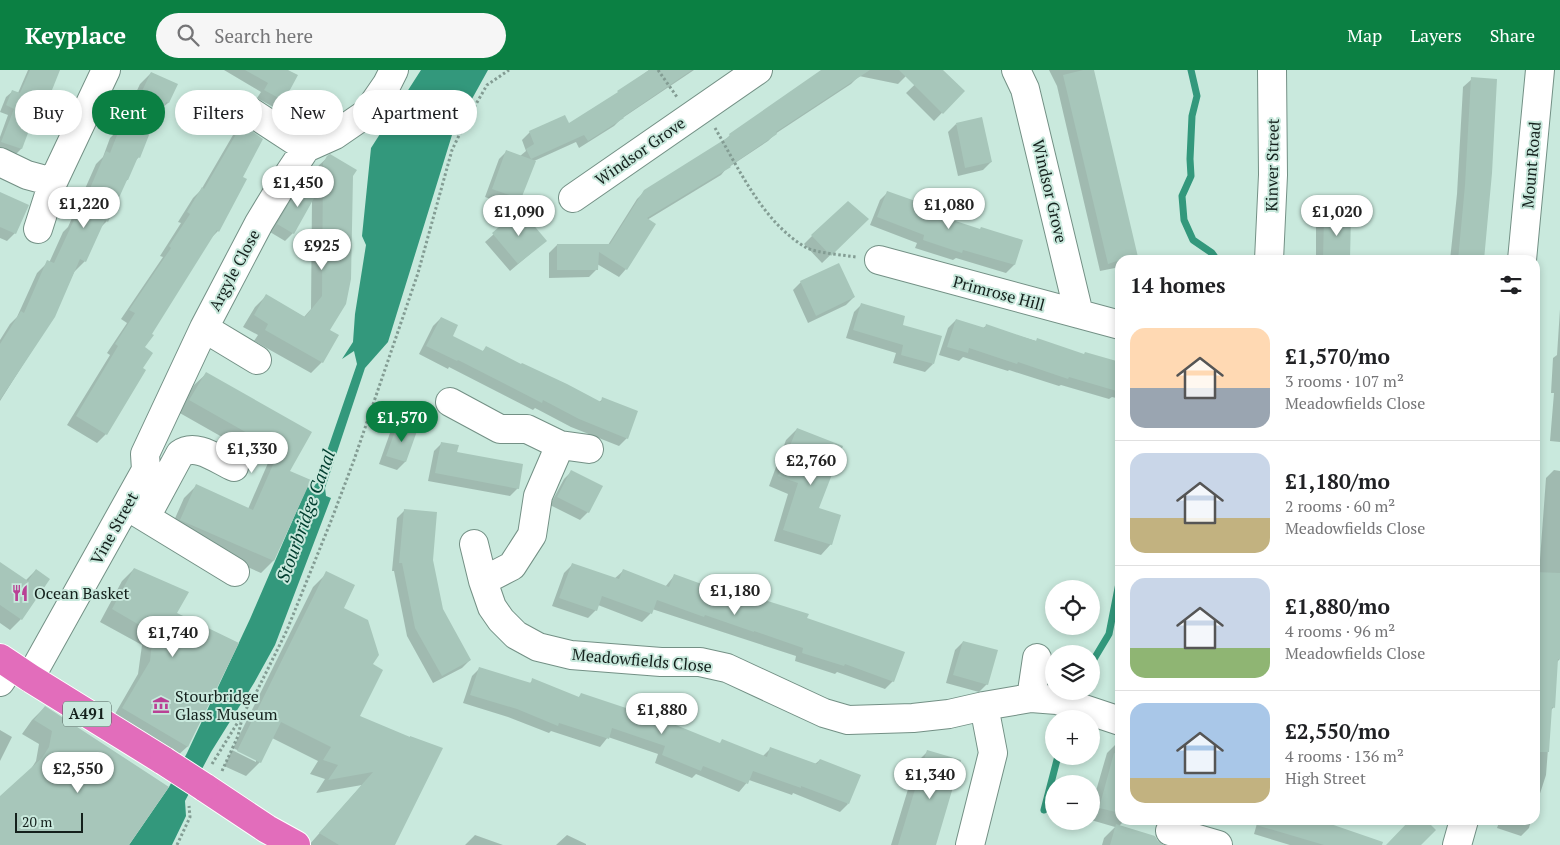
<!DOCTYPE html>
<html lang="en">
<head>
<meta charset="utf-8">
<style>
	body { margin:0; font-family:"PT Serif",serif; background:#f6f6f6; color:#202124; height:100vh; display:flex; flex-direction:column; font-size:19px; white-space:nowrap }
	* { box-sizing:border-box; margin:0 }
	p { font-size:16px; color:#757577 }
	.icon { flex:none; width:28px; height:28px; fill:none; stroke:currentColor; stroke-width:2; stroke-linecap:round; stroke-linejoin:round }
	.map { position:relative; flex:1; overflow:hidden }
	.details { position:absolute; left:1115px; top:185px; width:425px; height:570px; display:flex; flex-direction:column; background:#fff; border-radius:15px; box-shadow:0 2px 8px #0003 }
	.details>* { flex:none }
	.hud { position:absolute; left:15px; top:20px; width:475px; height:45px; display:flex; gap:10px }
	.buttons { position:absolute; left:1045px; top:510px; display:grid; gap:10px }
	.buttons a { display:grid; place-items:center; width:55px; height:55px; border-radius:50%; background:#fff; box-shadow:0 2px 8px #0003; font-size:25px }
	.scale { position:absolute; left:15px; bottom:12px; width:68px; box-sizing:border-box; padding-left:5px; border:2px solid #14201c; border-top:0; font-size:14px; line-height:18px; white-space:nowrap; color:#14201c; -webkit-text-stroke:4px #c9e9dd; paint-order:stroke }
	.price { position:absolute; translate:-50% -42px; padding:0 11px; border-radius:18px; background:#fff; color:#222; font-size:16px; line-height:32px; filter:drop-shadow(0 1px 2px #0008) }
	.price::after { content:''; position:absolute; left:50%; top:30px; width:15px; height:11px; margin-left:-8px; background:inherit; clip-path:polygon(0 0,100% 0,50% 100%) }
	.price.active { background:#0b8043; color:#fff }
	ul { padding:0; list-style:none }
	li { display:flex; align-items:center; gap:15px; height:125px; padding:0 15px }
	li+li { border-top:1px solid #e0e0e0 }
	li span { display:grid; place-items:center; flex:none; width:140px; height:100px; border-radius:15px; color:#555 }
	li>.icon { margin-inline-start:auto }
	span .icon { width:60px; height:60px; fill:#fffc; stroke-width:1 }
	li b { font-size:21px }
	h2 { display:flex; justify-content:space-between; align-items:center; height:60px; padding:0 15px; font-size:21px }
	.chip { padding:0 18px; border-radius:22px; background:#fff; box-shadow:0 2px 8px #0003; font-size:18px; line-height:45px }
	.chip.active { background:#0b8043; color:#fff }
	header { display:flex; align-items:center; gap:30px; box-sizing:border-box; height:70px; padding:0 25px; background:#0b8043; color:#fff }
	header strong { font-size:24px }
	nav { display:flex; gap:28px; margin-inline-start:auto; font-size:18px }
	.search { width:350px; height:45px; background:#f6f6f6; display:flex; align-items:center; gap:12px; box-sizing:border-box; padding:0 18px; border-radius:28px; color:#757577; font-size:19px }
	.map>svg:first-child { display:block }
</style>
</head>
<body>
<header>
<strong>Keyplace</strong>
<div class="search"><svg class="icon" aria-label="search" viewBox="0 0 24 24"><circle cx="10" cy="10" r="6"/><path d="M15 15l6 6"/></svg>Search here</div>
<nav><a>Map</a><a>Layers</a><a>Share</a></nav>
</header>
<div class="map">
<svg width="1560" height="775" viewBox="0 0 1560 775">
	<rect width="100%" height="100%" fill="#c9e9dd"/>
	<!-- water -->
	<path fill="#33987c" d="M421,0H488L452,65L388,272L365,298L325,418L326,426L331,428L275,575L254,613L211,682L185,731L186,746L172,775H129L169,717L187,683L250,549L307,417L313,419L316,413L357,294L354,281L342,289L353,272L355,244L366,175L362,166L371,78Z"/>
	<!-- shadow -->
	<path fill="#0003" d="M28,0H59L39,49L33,55L30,54L21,79L15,85L0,79V67L8,45L0,42L6,27L13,21L18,23Z
		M224,0H286L283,30L275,38L257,28L261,22Z
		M649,0H694L621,49L614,56L579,78L576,72L534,91L520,129L512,137L485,127L499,89L507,81L520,86L526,81L522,70L530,62L568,55L613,27Z
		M825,0H907L906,6L898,14L859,6L851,14L775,64L768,71L726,99L721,105L647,150L626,199L619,207L597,194V199L589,207L549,208V183L557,175H608L637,129L645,121L723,72L730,65Z
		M930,0H941L963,21L934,51L906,23Z
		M1049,0H1093L1137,187L1133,190H1120V197L1100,201L1057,16Z
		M151,3L176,14L168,33L162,38L153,60L148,65L139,87L135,91L127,110L124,113L107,151L100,158L85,191L74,202L53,247L0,331V270L10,254L17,247L37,203L48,192L49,193L63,162L68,157L96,94L103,87L110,68L119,59L140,14Z
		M1472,9L1483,190H1450L1457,124L1463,17Z
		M956,54L991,92L983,100L958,106L948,62Z
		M242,56L241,107L218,161L211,168L151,264L144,278L142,298L106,364L97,373L67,355L110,285L107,283L127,253L121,249L163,187L160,186L181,153L178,152L193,128L201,120L233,65Z
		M328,87L352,105L322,292L311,303L254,271L258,265L243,257L255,237L266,226L304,247L311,239L312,129L293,163L285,171L270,162L295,121L303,113L312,119V105L316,98Z
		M888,122L920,140L980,160L1022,171L1014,195L1006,203L956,188L953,190L915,178L917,173L870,155L880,130Z
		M0,124L15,163L7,171L0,168Z
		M520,141L537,178L510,201L485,172Z
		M1324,145L1349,190H1316V153Z
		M868,149L822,193L804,174L812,166Z
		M801,212L854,227L846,235L808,253L793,220Z
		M1120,212V232L1115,231Z
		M862,234L901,256L933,294L925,302L893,293L896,283L846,268L854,242Z
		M1560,239V372L1550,371L1554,323H1551L1553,288L1557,285Z
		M441,248L451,266L482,282L486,278L599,332L603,329L627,368L619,376L571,357L535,338L533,340L449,297L448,299L419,284L433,256Z
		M956,250L983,258L986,256L1083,285L1120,293V329L1112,327L1109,329L1061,315L1059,316L1009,300L1008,301L963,287L959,291L939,285L948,258Z
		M206,304L310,363L288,401L273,491L261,503L169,462L184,428L196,416L248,439L268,393L178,342L194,315Z
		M398,355L416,361L405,392L397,400L379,394L390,363Z
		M797,359L817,439L831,474L821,485L774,471L788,424L769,416L786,370Z
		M442,373L456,383L518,418L510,426L428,411L434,381Z
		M1554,400L1560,401V589L1556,593L1554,637L1551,640L1546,705L1535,739V504L1539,503L1546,408Z
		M572,401L588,442L580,450L550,435L564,409Z
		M405,440L432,490L441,539L470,590L462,598L433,613L407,566L394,501H392L397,448Z
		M0,493L25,511L36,500L21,549L10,560L0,553Z
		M572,495L614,509L623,501L665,517L674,506L719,522L723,518L806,549L893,611L885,619L837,602L835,604L795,591L796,586L652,539L650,544L642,552L598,535L596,540L588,548L552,536L564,503Z
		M134,499L175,543L237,573L187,677L175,688L111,651L138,604L142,575L100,552L122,511Z
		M327,503L342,538L371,594L358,646L394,775H309L362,715L316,723L325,709L310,704L318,691L272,668L260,692L246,706L224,696L232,680L256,692V689L233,678L313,517Z
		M963,572L987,614L979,622L946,613L955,580Z
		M480,598L529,614L533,610L578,628L581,625L625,639L634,628L664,651L719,674L762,687L770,679L815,694L820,690L848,734L840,742L793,723L792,725L749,710L739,722L696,704L692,708L655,693L658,684L608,667L600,677L551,661L549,663L508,647L463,633L472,606Z
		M45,637L127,775H0V728L31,699L36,691L39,674L22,664L32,650Z
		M0,660L12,667L0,691Z
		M1119,671H1120V750H1125L1119,756L1143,775H1102L1104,768L1115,757L1091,750V738L1107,683Z
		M928,681L935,775H891L916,693Z
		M1258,750H1316L1371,775H1290L1254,764Z
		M1500,750H1531L1529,758L1521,766L1497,758Z
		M475,765L503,775H465Z
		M567,765L586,774V775H556Z"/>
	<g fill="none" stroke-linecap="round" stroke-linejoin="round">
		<!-- stream -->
		<path stroke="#33987c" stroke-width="7" d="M1191,0L1197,26L1192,46L1190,89L1191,106L1182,126L1184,150L1193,170L1212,183L1217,190
			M1091,594L1109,564L1120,508
			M1044,740L1058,686"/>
	</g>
	<!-- building -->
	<path fill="#a7c6ba" d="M30,0H60L40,50L34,47L22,79L1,72L14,39L6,35L12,20L20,23Z
		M245,0H288L298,5L284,31L264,20L268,13Z
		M649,0H692L623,47L624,48L588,71L584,65L531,89L526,79L534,74L529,61L565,45L569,53L618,22L617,21Z
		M821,0H870L776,62L777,64L730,96L731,97L647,148L656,154L627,200L599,182L598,200H557V174H610L644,120L730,66L729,64Z
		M899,0H943L965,21L943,44Z
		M1083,0H1094L1138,187L1120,190L1108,194L1063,5Z
		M151,2L178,14L169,33L166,32L154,61L151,60L140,88L138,87L128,110H127L108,152L105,150L86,192L80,189L55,247L0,330V274L21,241L24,243L47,190L54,193L74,150L76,151L106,81L110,83L121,55L125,57Z
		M1471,7L1497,9L1492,103L1484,190H1458L1465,115Z
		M982,47L992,92L965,98L956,53Z
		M242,54L263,69L243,107L247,109L219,162L217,160L152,264L154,265L145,277L153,283L143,298L146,300L107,365L76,346L118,276L115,274L135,243L129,240L171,178L169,176L190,144L187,142L202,117L204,119Z
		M506,80L536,91L521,129L492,119Z
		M330,84L357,100L353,106L351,209L346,234L330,260L339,265L323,293L265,260L268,254L254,245L266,224L305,247L322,226L323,93L327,86Z
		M302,112L318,121L294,164L277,154Z
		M887,121L924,134L922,140L980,159L981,157L1023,170L1015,195L963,180L962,183L923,170L924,165L877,147Z
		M0,122L29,135L16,164L0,157Z
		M848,131L869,149L831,186L811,165Z
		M520,139L547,171L518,194L492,163Z
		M1324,144L1351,145L1350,190H1323Z
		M839,193L855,227L816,246L800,211Z
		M861,233L905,246L903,255L942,266L934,294L901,285L903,275L853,260Z
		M441,247L458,255L453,266L483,281L486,276L521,294L522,293L567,314L601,332L602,327L638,341L628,369L579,349L543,330L542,333L458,290L457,291L426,276Z
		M956,249L985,258L986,254L1036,271L1037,268L1084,284L1085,282L1120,292V322L1069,307L1068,309L1018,292L1017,294L969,278L968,283L947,277Z
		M206,302L312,362L290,401L311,410L274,491L180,450L196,414L253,440L279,381L189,330Z
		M398,353L417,361L406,392L386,386Z
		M797,358L843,376L819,438L841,445L832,475L783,460L798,413L778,406Z
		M441,372L459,375L457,382L523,394L519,419L435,403Z
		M571,400L603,416L589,443L557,427Z
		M404,439L437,442L433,490L443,539L471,590L442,606L415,558L402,493H399Z
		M0,492L28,511L36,499L50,509L22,550L0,535Z
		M572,493L619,509L623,499L669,517L674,504L721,521L723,517L809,544L807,548L905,582L894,612L845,594L844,596L802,583L803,578L754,561V562L705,545L704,547L657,530L652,544L602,526L597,541L559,528Z
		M134,498L189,522L177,543L239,573L188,677L122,638L150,591L153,563L112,539Z
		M326,501L355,515L344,538L368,550L379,585L373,594L383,600L360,646L410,667V666L443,678L395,775H339L319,763L373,702L328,710L338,695L323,690L331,677L281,652L261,693L237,681Z
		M1535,502L1560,503V589H1558L1555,638L1552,637L1549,682H1535Z
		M963,571L998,580L988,615L953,605Z
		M479,597L531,613L532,608L579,627L581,623L629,639L633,627L670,640L666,651L720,673L722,669L767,687L770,677L817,694L820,689L861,705L849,734L801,716V718L753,701L748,714L703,696L701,701L662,685L665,676L612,658L609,669L559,653L558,656L517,639L470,625Z
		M45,636L169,717L129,775H0V726L42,688L49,677L52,661L34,650Z
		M927,680L961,690L936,775H898Z
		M1114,683L1120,684V743L1099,738Z
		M1256,750H1319L1383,772L1382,775H1324L1256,755Z
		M1410,750H1426L1436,760L1421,775H1386Z
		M1116,754L1155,766L1158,771L1164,775H1110Z"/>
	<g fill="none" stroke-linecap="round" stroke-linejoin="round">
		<!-- minor casing -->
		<g stroke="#739085" stroke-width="30">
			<path id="minor" d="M1016,0L1025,19L1079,244
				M251,42L306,78
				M0,92L27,105L53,112L106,0
				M573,128L758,0
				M38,159L53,112
				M879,190L1120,255
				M1269,190L1273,105L1272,0
				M1522,190L1540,0
				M204,258L257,290
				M450,332L500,359H527L560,375L589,379
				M130,438L235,502
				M146,447L180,384C196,372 218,390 234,397
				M474,474L483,511L492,537L501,550L516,565L538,577L571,585L661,592H700L727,598L824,643L848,650L913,648L949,644L984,636L1031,628L1057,630L1120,651
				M483,511L512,496L532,465L538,426L560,375
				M30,608L146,400L145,384L204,258L259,153L290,102L306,78L335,65L367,43L387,14L394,0
				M0,612L11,596
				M1031,628L1037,588
				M1170,761L1218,775
				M970,775L993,683L984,636
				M1457,775L1464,750"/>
		</g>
		<!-- highway casing -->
		<g stroke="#fff" stroke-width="30">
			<path id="highway" d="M0,588L30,608L164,691
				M204,717L267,759L296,775"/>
		</g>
		<!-- path -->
		<path stroke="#839c93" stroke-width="3" stroke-dasharray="2.5 2.5" stroke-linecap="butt" d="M658,0L677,27
			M715,58C739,99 764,154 807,178C817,183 844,185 856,187
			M212,694L256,623L287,560L331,451L354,390L418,203L452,80L464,55L487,15L509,0
			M222,701L238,666L243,644
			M177,775L190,747L189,736"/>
		<!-- minor -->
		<use href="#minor" stroke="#fff" stroke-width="28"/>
		<!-- highway -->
		<use href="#highway" stroke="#e26dbb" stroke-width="28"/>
		<!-- highway-bridge casing -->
		<g stroke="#fff" stroke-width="30" stroke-linecap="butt">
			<path id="highway-bridge" d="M164,691L204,717"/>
		</g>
		<!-- highway-bridge -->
		<use href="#highway-bridge" stroke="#e26dbb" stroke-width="28"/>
	</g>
	<!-- icons -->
	<defs>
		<g id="restaurant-bare" transform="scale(1.35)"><path d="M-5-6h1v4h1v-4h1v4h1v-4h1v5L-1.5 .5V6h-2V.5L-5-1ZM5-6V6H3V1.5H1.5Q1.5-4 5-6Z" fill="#b94195" stroke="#c9e9dd" stroke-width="2.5" paint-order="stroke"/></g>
		<g id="museum-bare" transform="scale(1.35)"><path d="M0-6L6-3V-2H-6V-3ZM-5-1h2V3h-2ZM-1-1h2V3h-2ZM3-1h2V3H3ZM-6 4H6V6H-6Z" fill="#b94195" stroke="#c9e9dd" stroke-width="2.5" paint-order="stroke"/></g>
	</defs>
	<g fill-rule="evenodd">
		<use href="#restaurant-bare" x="20" y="523"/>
		<use href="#museum-bare" x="161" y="635"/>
	</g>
	<g text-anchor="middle" stroke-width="4" stroke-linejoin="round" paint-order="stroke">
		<!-- shield labels -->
		<rect fill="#c9e9dd" stroke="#4a5c56" stroke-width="1" x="63" y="631.5" width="48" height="25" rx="4"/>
		<g font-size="15" font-weight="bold" fill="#14201c">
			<text x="87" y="649">A491</text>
		</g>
		<!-- street labels -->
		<g font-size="16" fill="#14201c" stroke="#c9e9dd">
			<text transform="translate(640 81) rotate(-35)" y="6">Windsor Grove</text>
			<text transform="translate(1272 95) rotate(-89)" y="6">Kinver Street</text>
			<text transform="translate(1531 95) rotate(-85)" y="6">Mount Road</text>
			<text transform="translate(1050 121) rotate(77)" y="6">Windsor Grove</text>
			<text transform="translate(234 200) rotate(-62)" y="6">Argyle Close</text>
			<text transform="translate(999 223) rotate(15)" y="6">Primrose Hill</text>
			<text transform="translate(114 458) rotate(-61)" y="6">Vine Street</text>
			<text transform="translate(642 590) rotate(5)" y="6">Meadowfields Close</text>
		</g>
		<!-- poi labels -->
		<g font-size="16" fill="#14201c" stroke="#c9e9dd" text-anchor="start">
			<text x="34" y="529">Ocean Basket</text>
			<text x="175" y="632">Stourbridge<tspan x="175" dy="18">Glass Museum</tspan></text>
		</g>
		<!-- water labels -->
		<g font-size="18" font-style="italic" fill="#003d2e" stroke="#c9e9dd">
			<text transform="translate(306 446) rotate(-70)" y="6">Stourbridge Canal</text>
		</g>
	</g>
</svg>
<div class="buttons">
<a><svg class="icon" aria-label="locate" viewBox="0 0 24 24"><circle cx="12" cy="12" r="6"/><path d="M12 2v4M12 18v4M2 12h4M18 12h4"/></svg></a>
<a><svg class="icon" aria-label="layers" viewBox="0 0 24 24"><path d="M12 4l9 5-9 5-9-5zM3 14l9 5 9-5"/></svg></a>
<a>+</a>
<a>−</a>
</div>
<div class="scale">20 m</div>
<b class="price" style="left:298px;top:138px">£1,450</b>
<b class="price" style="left:84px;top:159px">£1,220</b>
<b class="price" style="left:949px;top:160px">£1,080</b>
<b class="price" style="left:519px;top:167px">£1,090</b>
<b class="price" style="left:1337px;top:167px">£1,020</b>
<b class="price" style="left:322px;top:201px">£925</b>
<b class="price active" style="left:402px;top:373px">£1,570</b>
<b class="price" style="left:252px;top:404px">£1,330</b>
<b class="price" style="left:811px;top:416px">£2,760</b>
<b class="price" style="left:735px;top:546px">£1,180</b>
<b class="price" style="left:173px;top:588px">£1,740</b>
<b class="price" style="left:662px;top:665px">£1,880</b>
<b class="price" style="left:78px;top:724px">£2,550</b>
<b class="price" style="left:930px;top:730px">£1,340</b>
<div class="hud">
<a class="chip">Buy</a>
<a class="chip active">Rent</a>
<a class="chip">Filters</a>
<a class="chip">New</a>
<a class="chip">Apartment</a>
</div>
<section class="details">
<h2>14 homes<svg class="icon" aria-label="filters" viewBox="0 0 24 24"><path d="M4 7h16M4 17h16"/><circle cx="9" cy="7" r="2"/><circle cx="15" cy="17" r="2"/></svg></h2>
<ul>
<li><span style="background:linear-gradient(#ffd9b3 60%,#9aa5b1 0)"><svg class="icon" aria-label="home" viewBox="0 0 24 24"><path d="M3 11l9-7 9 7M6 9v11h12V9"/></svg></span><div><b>£1,570/mo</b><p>3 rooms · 107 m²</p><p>Meadowfields Close</p></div></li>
<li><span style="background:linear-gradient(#c9d6e8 65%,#c2b280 0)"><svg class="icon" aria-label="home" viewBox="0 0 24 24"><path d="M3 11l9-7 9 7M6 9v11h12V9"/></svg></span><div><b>£1,180/mo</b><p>2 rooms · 60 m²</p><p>Meadowfields Close</p></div></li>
<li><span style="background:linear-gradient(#c9d6e8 70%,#8fb573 0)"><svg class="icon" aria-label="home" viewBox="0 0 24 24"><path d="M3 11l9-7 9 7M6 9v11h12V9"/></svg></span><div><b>£1,880/mo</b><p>4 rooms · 96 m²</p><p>Meadowfields Close</p></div></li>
<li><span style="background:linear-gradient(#a9c7e8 75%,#c2b280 0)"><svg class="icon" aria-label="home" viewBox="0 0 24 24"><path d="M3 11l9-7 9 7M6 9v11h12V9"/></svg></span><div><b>£2,550/mo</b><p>4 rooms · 136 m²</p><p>High Street</p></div></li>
</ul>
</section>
</div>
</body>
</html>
